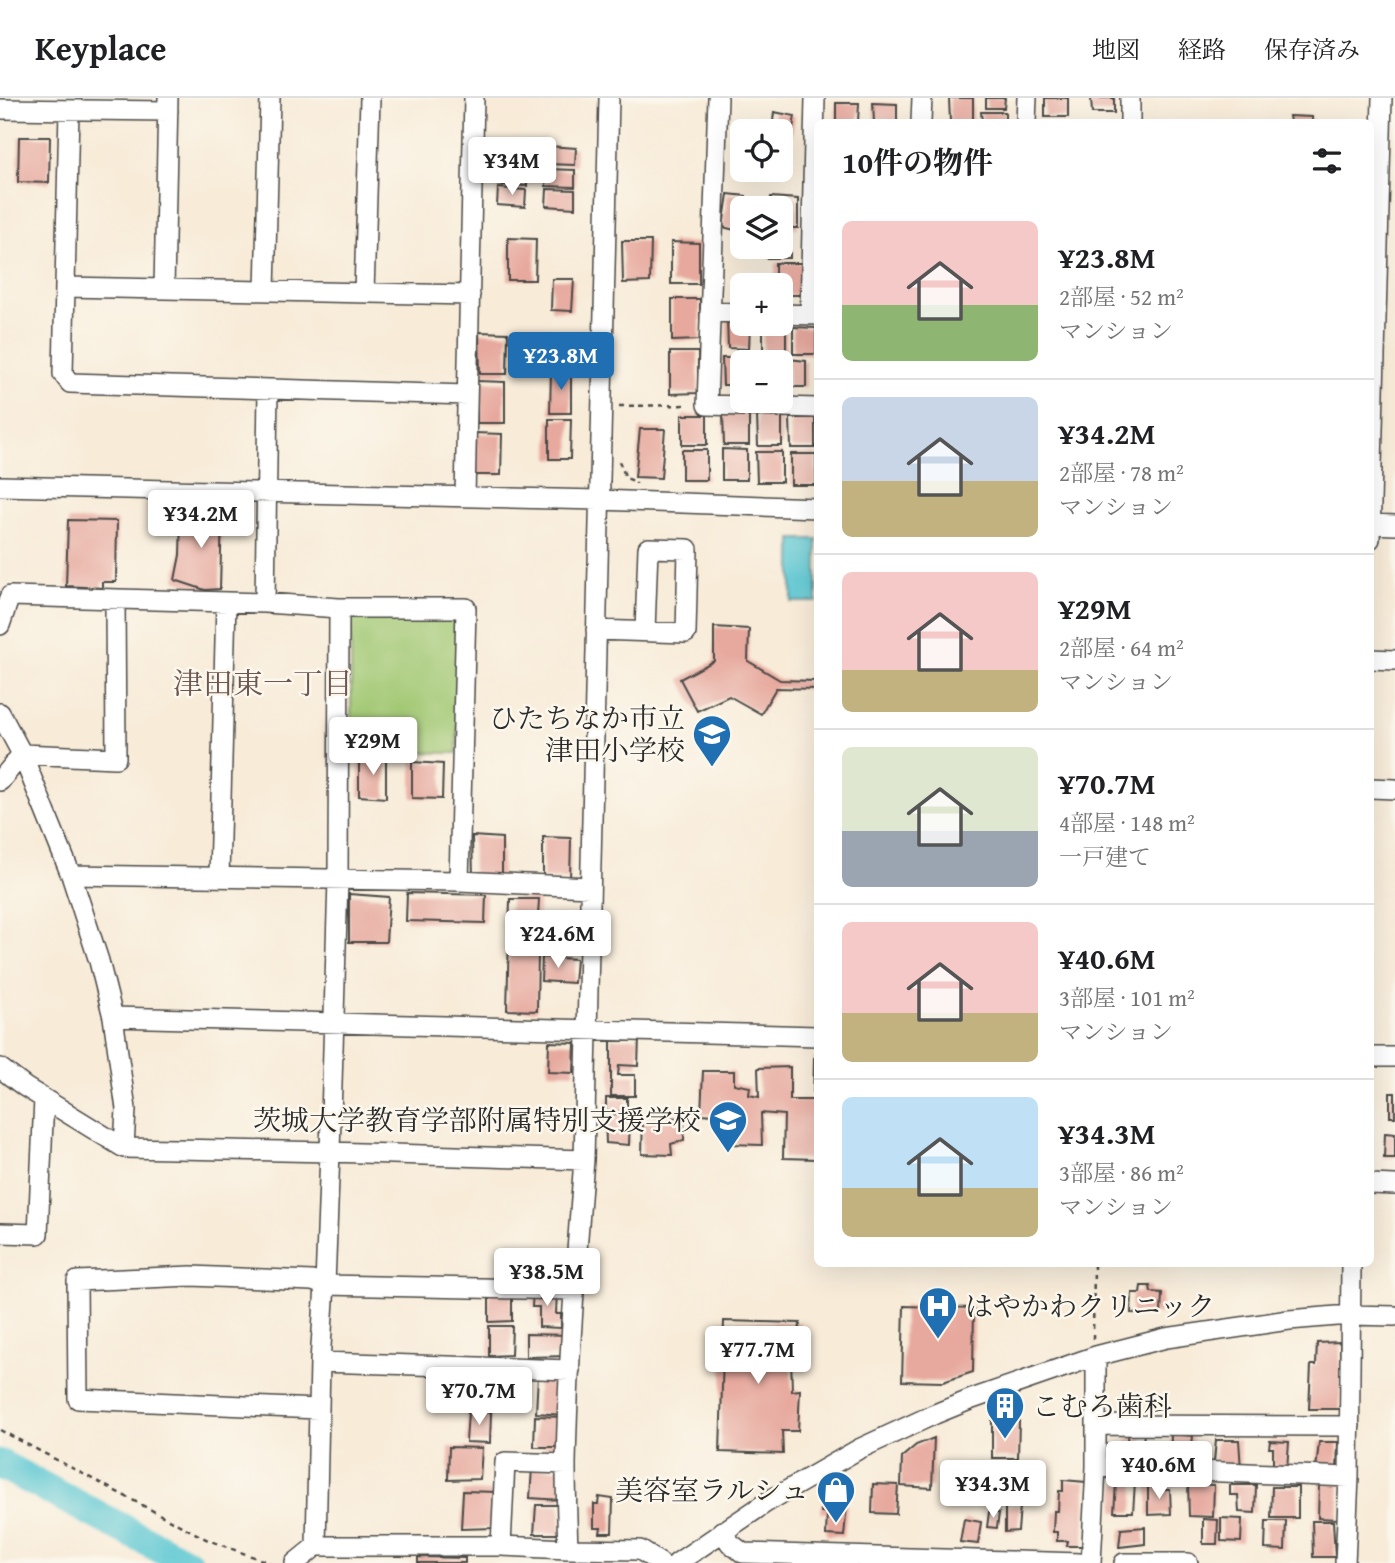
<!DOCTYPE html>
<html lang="ja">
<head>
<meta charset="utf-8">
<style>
	body { margin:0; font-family:"Gentium Book Plus","Noto Serif JP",serif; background:#f2f2f2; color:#202124; height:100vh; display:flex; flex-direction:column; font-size:26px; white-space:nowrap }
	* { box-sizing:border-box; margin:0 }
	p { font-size:23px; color:#757577 }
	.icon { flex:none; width:38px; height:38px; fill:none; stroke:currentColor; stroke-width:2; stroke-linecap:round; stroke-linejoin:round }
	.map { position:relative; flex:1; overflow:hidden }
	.sheet { position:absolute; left:814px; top:21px; width:560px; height:1148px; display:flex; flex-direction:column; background:#fff; border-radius:10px; box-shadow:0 7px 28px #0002 }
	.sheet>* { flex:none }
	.tools { position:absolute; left:730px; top:21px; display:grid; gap:14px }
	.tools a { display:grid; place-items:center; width:63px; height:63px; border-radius:10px; background:#fff; box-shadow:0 7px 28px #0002; font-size:35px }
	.price { position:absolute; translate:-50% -60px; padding:0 16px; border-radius:7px; background:#fff; color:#222; font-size:23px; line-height:46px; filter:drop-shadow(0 2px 4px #0008) }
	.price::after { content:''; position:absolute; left:50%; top:42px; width:21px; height:16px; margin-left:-10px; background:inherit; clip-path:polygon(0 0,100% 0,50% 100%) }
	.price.selected { background:#1f6fb2; color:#fff }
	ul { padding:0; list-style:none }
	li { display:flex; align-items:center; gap:21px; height:175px; padding:0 28px }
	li+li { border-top:2px solid #e0e0e0 }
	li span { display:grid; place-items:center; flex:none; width:196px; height:140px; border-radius:10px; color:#555 }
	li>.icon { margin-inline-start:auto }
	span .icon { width:84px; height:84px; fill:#fffc; stroke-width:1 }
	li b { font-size:30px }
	h2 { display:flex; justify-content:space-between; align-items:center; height:84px; padding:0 28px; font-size:30px }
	header { display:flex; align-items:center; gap:42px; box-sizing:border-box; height:98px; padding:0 35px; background:#fff; border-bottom:2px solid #e0e0e0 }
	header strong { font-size:33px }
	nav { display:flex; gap:38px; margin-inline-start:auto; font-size:24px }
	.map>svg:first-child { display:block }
</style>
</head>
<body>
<header>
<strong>Keyplace</strong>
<nav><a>地図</a><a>経路</a><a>保存済み</a></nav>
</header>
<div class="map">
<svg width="1395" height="1465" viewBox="0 0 1395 1465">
	<rect width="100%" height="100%" fill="#fbf7ec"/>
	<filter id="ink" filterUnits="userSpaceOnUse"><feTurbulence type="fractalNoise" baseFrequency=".0143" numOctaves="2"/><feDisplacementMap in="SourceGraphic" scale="14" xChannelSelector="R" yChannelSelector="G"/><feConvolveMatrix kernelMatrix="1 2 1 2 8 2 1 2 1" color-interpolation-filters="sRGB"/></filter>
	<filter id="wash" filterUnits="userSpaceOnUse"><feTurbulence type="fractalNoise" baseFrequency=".00686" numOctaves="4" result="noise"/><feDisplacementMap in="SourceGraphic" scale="28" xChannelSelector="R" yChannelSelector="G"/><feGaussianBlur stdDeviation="1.57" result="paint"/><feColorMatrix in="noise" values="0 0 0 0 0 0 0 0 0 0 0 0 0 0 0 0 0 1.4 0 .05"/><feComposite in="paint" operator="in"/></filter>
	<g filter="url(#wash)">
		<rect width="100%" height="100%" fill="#f8ebd8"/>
		<!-- green -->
		<path fill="#a2c873" stroke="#667a4f" stroke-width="2" d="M460,516L457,655L351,654V517Z"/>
		<!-- water -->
		<path fill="#5bc7d3" stroke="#43797f" stroke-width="2" d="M792,441H817V504H792Z"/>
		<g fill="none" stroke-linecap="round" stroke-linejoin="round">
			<!-- river -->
			<path stroke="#5bc7d3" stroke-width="30" d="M0,1366L188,1465"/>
		</g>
		<g id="blocks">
			<!-- building -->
			<path fill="#e7a99e" d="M949,0H973V24H950Z
				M986,0H1005L1004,10H986Z
				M1045,0H1068V19H1045Z
				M1091,0H1114V15H1092Z
				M836,5H859L858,24H836Z
				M873,5L897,6V24H874Z
				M774,14L795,18L791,42L780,40V33H772Z
				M981,14H1005V24H982Z
				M1289,18L1312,19V24H1290Z
				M19,39H50L49,85L18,84Z
				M500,48L528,50L527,67L498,65Z
				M547,48L576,50L575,67L546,66Z
				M499,70L527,71V88L498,87Z
				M547,71L575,72V89L546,88Z
				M498,90L526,92L525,109L497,107Z
				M547,91L575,92V110L546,108Z
				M728,96L746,98L745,110H742V134L723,129Z
				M771,99L798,101V130H780V110H770Z
				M790,134V160H767L768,149H780V135Z
				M508,140L536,141L535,182H508Z
				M622,143H651L650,184L623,185Z
				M671,144L699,145V186H671Z
				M775,165H804L803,197H780V187H775Z
				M552,181H574L572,213L551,212Z
				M672,201H700V242L672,243Z
				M727,220H742V226H750L749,251L728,250Z
				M793,229L816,230V256H793Z
				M763,230H786V257H763Z
				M479,234L508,235L507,276H480Z
				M670,254H698V295L670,296Z
				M722,260H746V264H742V287H723Z
				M788,261L806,263V289H788Z
				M551,273L571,274V315H550Z
				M477,283L505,284V325H477Z
				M723,316H749V347H724Z
				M682,317H707V347H682Z
				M757,317H782V348H758Z
				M790,320H815V350H791Z
				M549,321H571L570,361H549Z
				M640,331H665L661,380L635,379Z
				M474,335L502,336L501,377H474Z
				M722,351L747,352V382H722Z
				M682,352H707V382H682Z
				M756,354H782V384H757Z
				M791,356H816V387H791Z
				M192,413L222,415L220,491L205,492L175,482L180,457L181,422Z
				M68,422L117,423L116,484H102V490L66,488Z
				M714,529L749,531L748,563L780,582L817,583V591L776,590L761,616L729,598L697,613L680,581L714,563Z
				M359,659L386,660V700L359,698Z
				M412,664L443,666L442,701L412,700Z
				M472,738L502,740V779H473Z
				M543,739L571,740L570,781H543Z
				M407,795L486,797L485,825L406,823Z
				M349,796L389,799L386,844H349Z
				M510,801H539L537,835L547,836V854H538L537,913L507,912Z
				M542,859L576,861L574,885L541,883Z
				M611,940H639L638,968L619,967L618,977H635V998H611Z
				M549,944L575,945L574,975L548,974Z
				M814,960H817V1061L783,1060L784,1017L761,1015L762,1047L729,1046V1018L701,1016L703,973H734V986L750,989L749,997L759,999L758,970L790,969V1002H813Z
				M1390,995H1395V1019H1390Z
				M606,1000H627V1014L606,1013Z
				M630,1016L629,1047L606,1045L605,1017Z
				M643,1019L684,1020V1042L671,1046L672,1057L642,1056Z
				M1385,1035L1395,1036V1060H1384Z
				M1141,1188H1150L1151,1194L1162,1195L1161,1216L1131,1215L1132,1195H1140Z
				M533,1192L557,1193L556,1216H561V1230L539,1229V1209H532Z
				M512,1193V1223L489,1224V1194Z
				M904,1208L974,1210L973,1274L943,1284L902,1283Z
				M724,1223L800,1225L798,1259H791L792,1293L800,1292L798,1333H782L783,1356L720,1354Z
				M489,1228H512L511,1257L489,1258Z
				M526,1236L570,1237V1258L526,1259Z
				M1340,1244V1311H1309L1311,1267H1316L1317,1245Z
				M538,1276L565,1277V1317L536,1315Z
				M468,1314H491L490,1345L466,1344Z
				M535,1318L562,1319L561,1349H534Z
				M992,1323H1019L1018,1360H992Z
				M1129,1335L1144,1337L1142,1348L1127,1346Z
				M1171,1336L1193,1338L1190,1367L1170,1368Z
				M934,1340L932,1390L901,1388L902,1359L916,1347Z
				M1216,1342H1239L1241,1371L1214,1364Z
				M1270,1343L1289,1344L1287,1371H1273V1350H1269Z
				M1319,1344H1338L1337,1373L1316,1372Z
				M449,1349L482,1350L480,1381L448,1382Z
				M1126,1351L1143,1352L1142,1367L1125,1366Z
				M532,1370L562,1371L561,1402L530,1400Z
				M1063,1382L1086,1384L1084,1448H1067L1068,1443H1057V1434H1053L1054,1413H1058L1059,1393H1063Z
				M1135,1385L1133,1414H1114L1116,1386Z
				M873,1386L898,1387L896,1416L872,1415Z
				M1188,1386L1214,1387L1213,1419L1189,1418Z
				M1319,1386H1340L1338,1421L1318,1420Z
				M1148,1387H1160V1392H1170L1171,1416L1148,1417Z
				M1230,1387H1256L1255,1415L1239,1414L1238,1397H1230Z
				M1272,1389H1298V1420H1271Z
				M463,1393L497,1394L495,1430L461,1431Z
				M599,1399L613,1401L612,1435H600L601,1430H594V1406H598Z
				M822,1405L847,1407L844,1438L826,1437L827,1415L821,1414Z
				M536,1407H560L561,1436H534Z
				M1005,1408H1020L1018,1433L1005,1434Z
				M989,1414L999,1415L997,1430L987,1429Z
				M1221,1420L1242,1421L1241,1444L1221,1443Z
				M964,1421L981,1424L978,1446L960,1444Z
				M1203,1421L1218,1422L1217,1446H1203Z
				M1266,1423H1286L1285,1452L1265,1451Z
				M1312,1423H1333L1335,1459H1313Z
				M1145,1429V1446L1119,1449L1121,1431Z
				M418,1459L465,1460V1465H418Z"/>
		</g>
	</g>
	<g filter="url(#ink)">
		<use href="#blocks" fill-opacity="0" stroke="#4a4845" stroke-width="2"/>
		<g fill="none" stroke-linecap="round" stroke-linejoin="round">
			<!-- minor casing -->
			<g stroke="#4a4845" stroke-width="22">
				<path id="minor" d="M718,0L707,307L817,310
					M0,11L168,13
					M69,12L63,276L70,285L467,297
					M921,24L922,0
					M1026,24L1027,0
					M1130,24V0
					M65,189L470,197
					M164,191L168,0
					M265,193L270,0
					M364,195L370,0
					M710,214L742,215
					M780,216L817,217
					M810,217L815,0
					M0,388L599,402L817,410
					M465,398L474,0
					M1370,426L1395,427
					M1370,441L1382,0
					M265,505L268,291
					M0,527L10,498L265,505L339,510H466L459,783
					M596,532L686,535L688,451L648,450L645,533
					M1370,561L1395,562
					M0,615L22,656L71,777L99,863L113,919L126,1011L124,1050
					M0,683L22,656L116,660L115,501
					M1370,690L1395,691
					M71,777L459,783L590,789
					M219,779L226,504
					M113,919L817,938
					M1370,959H1395
					M0,970L25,989L124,1050L330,1054L584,1062
					M1370,1086L1395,1087
					M0,1135L38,1136L44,1001
					M320,1264L570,1272
					M318,1311L78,1301L77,1183L191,1178L312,1183L325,1187L574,1192
					M1097,1327L1350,1328
					M1096,1369L1349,1379
					M722,1433L730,1445L743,1455L1080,1465
					M316,1448L320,1264L325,1187L330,1054L338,781L339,510
					M501,1448L505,1364L566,1366
					M568,1451C567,1423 566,1394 566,1366C568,1264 576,1163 584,1062L609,0
					M295,1465L316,1448H501L568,1451L640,1452L660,1465
					M677,1465L767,1404L859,1351L935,1316L972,1301L1096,1258L1166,1240L1289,1222L1349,1217L1395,1218
					M1091,1465L1096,1369V1258
					M1124,1465H1188
					M1345,1465L1349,1379L1351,1166"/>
			</g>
			<!-- path -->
			<path stroke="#4a4845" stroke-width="2.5" stroke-dasharray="5 5" stroke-linecap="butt" d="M619,308L689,307
				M619,363L626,380L636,384V386
				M1093,1241L1094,1166
				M0,1332L208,1442L270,1465"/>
			<!-- minor -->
			<use href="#minor" stroke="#fff" stroke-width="19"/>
		</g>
	</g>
	<!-- icons -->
	<defs>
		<g id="school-pin" transform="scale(2.0125)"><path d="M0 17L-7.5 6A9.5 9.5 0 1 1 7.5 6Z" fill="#1f6fb2" stroke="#fbf7ec"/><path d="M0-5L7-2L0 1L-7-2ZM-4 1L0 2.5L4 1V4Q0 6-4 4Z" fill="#fff"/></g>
		<g id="hospital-pin" transform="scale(2.0125)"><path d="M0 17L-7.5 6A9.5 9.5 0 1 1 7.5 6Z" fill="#1f6fb2" stroke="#fbf7ec"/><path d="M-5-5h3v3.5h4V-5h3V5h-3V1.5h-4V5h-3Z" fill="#fff"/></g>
		<g id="building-pin" transform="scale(2.0125)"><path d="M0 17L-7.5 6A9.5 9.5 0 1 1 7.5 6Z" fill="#1f6fb2" stroke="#fbf7ec"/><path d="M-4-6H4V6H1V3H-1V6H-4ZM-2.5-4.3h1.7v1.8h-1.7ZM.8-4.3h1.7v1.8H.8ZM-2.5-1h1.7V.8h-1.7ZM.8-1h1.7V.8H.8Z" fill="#fff"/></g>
		<g id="shop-pin" transform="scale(2.0125)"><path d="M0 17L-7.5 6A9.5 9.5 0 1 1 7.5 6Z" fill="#1f6fb2" stroke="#fbf7ec"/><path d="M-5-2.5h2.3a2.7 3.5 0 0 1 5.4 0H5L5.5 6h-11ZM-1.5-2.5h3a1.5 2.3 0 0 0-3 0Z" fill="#fff"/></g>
	</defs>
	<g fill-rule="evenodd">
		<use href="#school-pin" x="712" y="636"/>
		<use href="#school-pin" x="728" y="1022"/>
		<use href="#hospital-pin" x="938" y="1208"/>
		<use href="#building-pin" x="1005" y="1308"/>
		<use href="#shop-pin" x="836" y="1392"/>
	</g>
	<g text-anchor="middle" stroke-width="5" stroke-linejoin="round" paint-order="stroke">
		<!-- poi labels -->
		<g font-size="28" fill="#2b2b2b" stroke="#fbf7ec" text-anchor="end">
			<text x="685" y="630">ひたちなか市立<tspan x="685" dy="32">津田小学校</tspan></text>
			<text x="701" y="1032">茨城大学教育学部附属特別支援学校</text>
			<text x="965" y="1218" text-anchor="start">はやかわクリニック</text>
			<text x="1032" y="1318" text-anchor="start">こむろ歯科</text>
			<text x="809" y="1402">美容室ラルシュ</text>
		</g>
		<!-- neighbourhood labels -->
		<g font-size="30" fill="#6d5753" stroke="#fbf7ec">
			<text x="263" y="596">津田東一丁目</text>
		</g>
	</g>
</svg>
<div class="tools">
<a><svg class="icon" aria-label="locate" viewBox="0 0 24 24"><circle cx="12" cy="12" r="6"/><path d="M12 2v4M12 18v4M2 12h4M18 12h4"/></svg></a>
<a><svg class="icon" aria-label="layers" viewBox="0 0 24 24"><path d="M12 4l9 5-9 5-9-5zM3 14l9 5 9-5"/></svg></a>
<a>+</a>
<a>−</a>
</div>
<b class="price" style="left:512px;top:99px">¥34M</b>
<b class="price selected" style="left:561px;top:294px">¥23.8M</b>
<b class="price" style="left:201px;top:452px">¥34.2M</b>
<b class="price" style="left:373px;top:679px">¥29M</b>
<b class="price" style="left:558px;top:872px">¥24.6M</b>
<b class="price" style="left:547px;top:1210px">¥38.5M</b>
<b class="price" style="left:758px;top:1288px">¥77.7M</b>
<b class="price" style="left:479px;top:1329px">¥70.7M</b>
<b class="price" style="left:1159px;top:1403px">¥40.6M</b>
<b class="price" style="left:993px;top:1422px">¥34.3M</b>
<section class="sheet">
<h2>10件の物件<svg class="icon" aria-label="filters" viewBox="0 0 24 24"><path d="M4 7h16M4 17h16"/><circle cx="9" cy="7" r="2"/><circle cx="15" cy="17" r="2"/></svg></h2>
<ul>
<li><span style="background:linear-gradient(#f6c9c9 60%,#8fb573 0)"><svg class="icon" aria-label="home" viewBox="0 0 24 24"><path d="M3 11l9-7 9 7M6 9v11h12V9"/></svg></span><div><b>¥23.8M</b><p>2部屋 · 52 m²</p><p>マンション</p></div></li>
<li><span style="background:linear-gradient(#c9d6e8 60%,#c2b280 0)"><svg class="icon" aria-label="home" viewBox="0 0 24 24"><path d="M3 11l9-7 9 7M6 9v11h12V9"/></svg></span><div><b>¥34.2M</b><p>2部屋 · 78 m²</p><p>マンション</p></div></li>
<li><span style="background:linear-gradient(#f6c9c9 70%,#c2b280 0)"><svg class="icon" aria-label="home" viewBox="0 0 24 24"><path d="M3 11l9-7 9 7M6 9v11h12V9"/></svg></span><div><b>¥29M</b><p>2部屋 · 64 m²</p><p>マンション</p></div></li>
<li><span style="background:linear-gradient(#dfe7d0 60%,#9aa5b1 0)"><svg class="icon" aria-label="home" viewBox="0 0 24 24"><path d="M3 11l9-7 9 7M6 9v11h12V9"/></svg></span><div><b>¥70.7M</b><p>4部屋 · 148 m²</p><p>一戸建て</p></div></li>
<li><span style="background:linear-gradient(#f6c9c9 65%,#c2b280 0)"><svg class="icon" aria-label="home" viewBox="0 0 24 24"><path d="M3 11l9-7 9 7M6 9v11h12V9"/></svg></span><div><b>¥40.6M</b><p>3部屋 · 101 m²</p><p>マンション</p></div></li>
<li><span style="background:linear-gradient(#bfe0f5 65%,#c2b280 0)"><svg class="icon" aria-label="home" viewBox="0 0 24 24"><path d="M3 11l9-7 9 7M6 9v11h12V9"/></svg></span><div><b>¥34.3M</b><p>3部屋 · 86 m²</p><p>マンション</p></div></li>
</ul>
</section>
</div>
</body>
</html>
